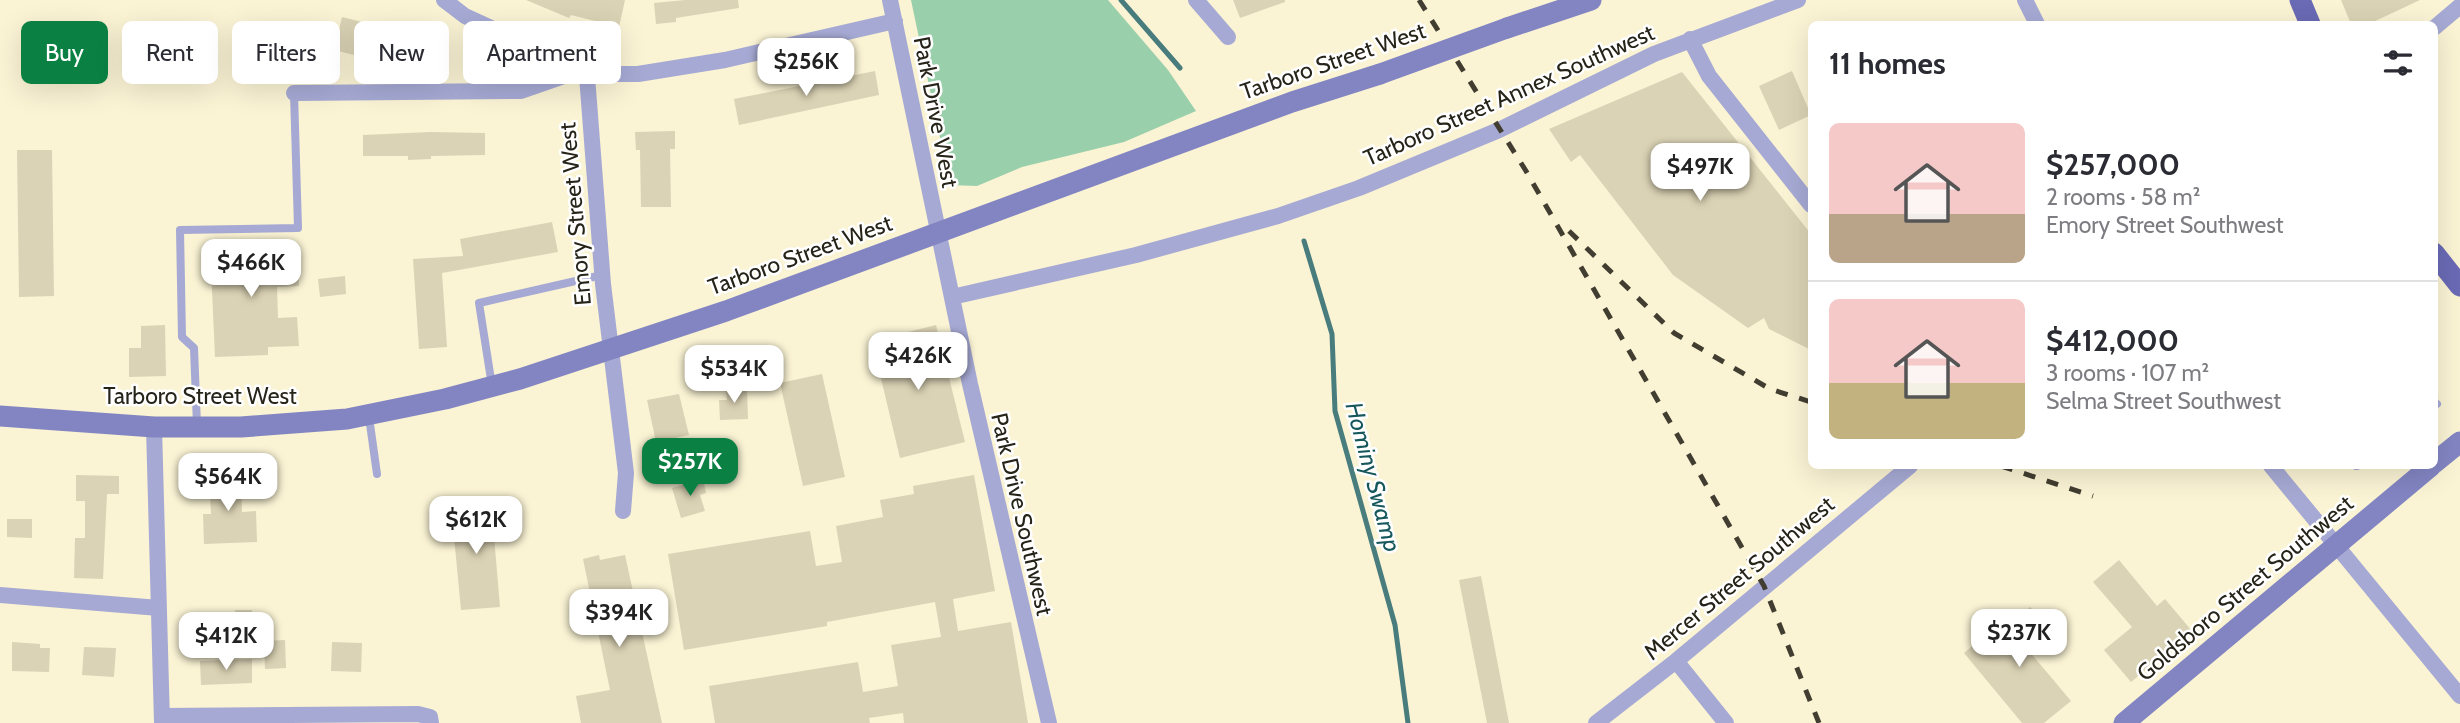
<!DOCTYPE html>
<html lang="en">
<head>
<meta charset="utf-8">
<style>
	body { margin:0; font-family:Cabin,sans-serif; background:#f2f2f3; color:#2b2b33; height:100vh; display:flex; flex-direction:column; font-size:26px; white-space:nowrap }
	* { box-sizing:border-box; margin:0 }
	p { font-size:23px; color:#7c7c81 }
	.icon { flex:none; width:38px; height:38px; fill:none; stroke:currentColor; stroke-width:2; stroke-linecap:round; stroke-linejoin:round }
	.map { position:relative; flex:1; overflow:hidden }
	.panel { position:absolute; left:1808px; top:21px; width:630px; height:448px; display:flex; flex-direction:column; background:#fff; border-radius:10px; box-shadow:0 7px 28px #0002 }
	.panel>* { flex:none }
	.banner { position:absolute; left:21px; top:21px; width:665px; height:63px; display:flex; gap:14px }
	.price { position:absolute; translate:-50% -60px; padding:0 16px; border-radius:14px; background:#fff; color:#222; font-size:23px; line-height:46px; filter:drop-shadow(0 2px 4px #0008) }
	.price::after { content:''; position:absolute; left:50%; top:42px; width:21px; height:16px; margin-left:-10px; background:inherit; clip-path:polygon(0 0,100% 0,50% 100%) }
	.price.selected { background:#0b8043; color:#fff }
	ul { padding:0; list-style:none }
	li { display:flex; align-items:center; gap:21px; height:175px; padding:0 21px }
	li+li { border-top:2px solid #e1e1e2 }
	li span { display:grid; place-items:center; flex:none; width:196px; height:140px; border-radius:10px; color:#555 }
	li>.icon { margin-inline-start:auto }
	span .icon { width:84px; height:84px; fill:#fffc; stroke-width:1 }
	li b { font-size:30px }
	h2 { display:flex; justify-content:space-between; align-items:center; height:84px; padding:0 21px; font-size:30px }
	.chip { padding:0 24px; border-radius:10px; background:#fff; box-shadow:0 7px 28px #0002; font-size:24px; line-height:63px }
	.chip.selected { background:#0b8043; color:#fff }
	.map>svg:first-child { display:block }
</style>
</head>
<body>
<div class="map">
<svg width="2460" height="723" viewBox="0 0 2460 723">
	<rect width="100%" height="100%" fill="#faf3d4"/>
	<!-- forest -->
	<path fill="#9acfab" d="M911,0H1108L1168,70L1196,111L1124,142L1022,167L977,186L950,185Z"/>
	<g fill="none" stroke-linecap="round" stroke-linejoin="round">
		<!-- stream -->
		<path stroke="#487c7d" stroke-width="5" d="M1121,0L1180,68
			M1304,241L1332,334L1335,411L1395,625L1408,723"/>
	</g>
	<!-- building -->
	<path fill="#dbd3b5" d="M526,0H625L619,27L571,15L569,18Z
		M685,0H738L739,8L676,18V22L656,24L654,3Z
		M1233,0H1285V2L1240,18Z
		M2341,0H2420L2369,24H2351Z
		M342,17L370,24L362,57L334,50Z
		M875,71L879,95L739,125L734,99Z
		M1792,71L1811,115L1779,130L1759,86Z
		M1682,72L1811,234V350L1769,329L1764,318L1748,328L1673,275L1580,155L1571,162L1549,129Z
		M675,131V149H670L671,207H641L640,150H636L635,132Z
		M430,132L485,133V155L431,156V159L408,160V156H363V135Z
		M17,150H52L54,296L19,297Z
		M552,222L558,252L442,273L447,347L419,349L413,259L463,256L460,239Z
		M275,243L276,253L298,252L299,286L277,287L278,318L297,317L299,346L268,347V355L215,357L210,246Z
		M345,276L346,294L320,297L318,279Z
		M165,325L166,376L129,377V348H141V326Z
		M936,325L965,442L900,458L872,341Z
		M822,374L845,477L803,486L780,383Z
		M747,389L748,419L720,420L719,400H727L726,390Z
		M679,394L689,435L656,442L647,400Z
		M241,473L242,512L256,511L257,542L204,544L203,514H211L209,474Z
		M76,475L119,476V494H107L103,579L74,578L75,538H85V501H76Z
		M974,475L995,591L953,599L958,631L1011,622L1028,723H904L903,713L869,718L870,723H715L709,686L858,662L863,692L898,686L891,645L941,637L935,602L827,622V626L684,650L668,554L810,531L816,566L842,562L836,526L883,517L880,500L914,494L913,486Z
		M703,479L706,493L700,495L705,511L681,518L672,488Z
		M491,501L500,607L461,610L451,505Z
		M7,519H32V538L7,537Z
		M599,555L600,560L625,555L662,723H581L576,696L610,690L583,559Z
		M2119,560L2157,606L2165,599L2192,631L2131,682L2104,650L2132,627L2093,582Z
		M1481,576L1509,723H1487L1459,580Z
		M2030,607L2052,631L2030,652L2071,701L2044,723H2022L1964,653L2003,620L2009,626Z
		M235,610H252V632H235Z
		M285,640L286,668L265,669L264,641Z
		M12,642L40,644V648H50L49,672L12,671Z
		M332,642L362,643L361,672L331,671Z
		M84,647L116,648L114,677L82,675Z
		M252,659V683L201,685L200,661Z"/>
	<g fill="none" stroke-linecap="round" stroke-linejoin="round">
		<!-- lane -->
		<path stroke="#a6a9d3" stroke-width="8" d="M492,386L479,303L602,275
			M2434,401L2437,404
			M369,417L377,474
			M197,425L194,348L182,337L180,230L298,228L294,93
			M2356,466H2357"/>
		<!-- street -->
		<path stroke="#a6a9d3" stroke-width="16" d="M444,0L465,16L502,33L570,74
			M890,0L970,384L1049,723
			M1196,0L1228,37
			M2025,0L2037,24
			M2434,28L2460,6
			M1690,39L1709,76L1811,205
			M587,76L603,284L626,473L623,511
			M294,93L521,91L570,74H638L725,60L895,21
			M952,297L1136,255L1278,216L1359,188L1499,130L1654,54L1798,0
			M154,427L162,723
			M2271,466L2460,696
			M0,595L159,608
			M1676,661L1726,723
			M162,716L418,714L430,717L431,723
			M1596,723L1676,661L1910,466"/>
		<!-- secondary -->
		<path stroke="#8285c2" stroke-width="21" d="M1507,28L1591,0
			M0,416L154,427H241L347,419L445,399L520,379L726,311L1292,102L1380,74
			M2434,463L2460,442
			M2124,723L2431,466"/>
		<!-- primary -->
		<path stroke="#6a6ab5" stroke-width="21" d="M2300,0L2310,24
			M2434,253L2460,286"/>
		<!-- rail -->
		<path stroke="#413d30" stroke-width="5" stroke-dasharray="12 12" stroke-linecap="butt" d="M1419,0L1526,171L1764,586L1819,723
			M1569,231L1674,333L1770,389L1811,402
			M2001,466L2093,496"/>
		<!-- secondary-bridge -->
		<path stroke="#8285c2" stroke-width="21" d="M1380,74L1507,28"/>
	</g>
	<g text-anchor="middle" stroke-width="5" stroke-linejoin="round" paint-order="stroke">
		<!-- street labels -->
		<g font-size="23" fill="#262318" stroke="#fff">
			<text transform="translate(1333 61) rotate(-19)" y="8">Tarboro Street West</text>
			<text transform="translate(1509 95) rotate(-24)" y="8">Tarboro Street Annex Southwest</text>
			<text transform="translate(936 112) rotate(79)" y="8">Park Drive West</text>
			<text transform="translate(575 214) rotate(-95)" y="8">Emory Street West</text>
			<text transform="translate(800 255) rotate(-20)" y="8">Tarboro Street West</text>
			<text x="200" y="404">Tarboro Street West</text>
			<text transform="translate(1022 514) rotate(77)" y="8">Park Drive Southwest</text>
			<text transform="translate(1739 578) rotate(-40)" y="8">Mercer Street Southwest</text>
			<text transform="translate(2245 588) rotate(-40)" y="8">Goldsboro Street Southwest</text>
		</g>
		<!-- water labels -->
		<g font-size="24" font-style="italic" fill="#16575c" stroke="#fff">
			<text transform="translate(1373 477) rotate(75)" y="8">Hominy Swamp</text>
		</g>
	</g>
</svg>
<b class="price" style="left:806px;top:98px">$256K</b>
<b class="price" style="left:1700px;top:203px">$497K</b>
<b class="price" style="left:251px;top:299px">$466K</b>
<b class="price" style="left:918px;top:392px">$426K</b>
<b class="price" style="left:734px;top:405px">$534K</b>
<b class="price selected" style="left:690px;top:498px">$257K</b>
<b class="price" style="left:228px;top:513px">$564K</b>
<b class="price" style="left:476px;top:556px">$612K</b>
<b class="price" style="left:619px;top:649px">$394K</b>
<b class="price" style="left:2019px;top:669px">$237K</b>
<b class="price" style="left:226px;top:672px">$412K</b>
<div class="banner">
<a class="chip selected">Buy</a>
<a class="chip">Rent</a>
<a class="chip">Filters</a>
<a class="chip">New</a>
<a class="chip">Apartment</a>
</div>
<section class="panel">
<h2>11 homes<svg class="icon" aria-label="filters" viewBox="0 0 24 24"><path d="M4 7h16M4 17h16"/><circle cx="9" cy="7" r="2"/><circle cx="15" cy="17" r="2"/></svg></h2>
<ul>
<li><span style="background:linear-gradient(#f6c9c9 65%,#b9a48a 0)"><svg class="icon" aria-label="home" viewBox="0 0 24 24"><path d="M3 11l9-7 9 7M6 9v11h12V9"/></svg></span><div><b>$257,000</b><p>2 rooms · 58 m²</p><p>Emory Street Southwest</p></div></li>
<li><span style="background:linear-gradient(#f6c9c9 60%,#c2b280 0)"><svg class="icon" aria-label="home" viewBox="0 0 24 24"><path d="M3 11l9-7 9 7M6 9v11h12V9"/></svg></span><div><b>$412,000</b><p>3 rooms · 107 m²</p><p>Selma Street Southwest</p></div></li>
</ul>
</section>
</div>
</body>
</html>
